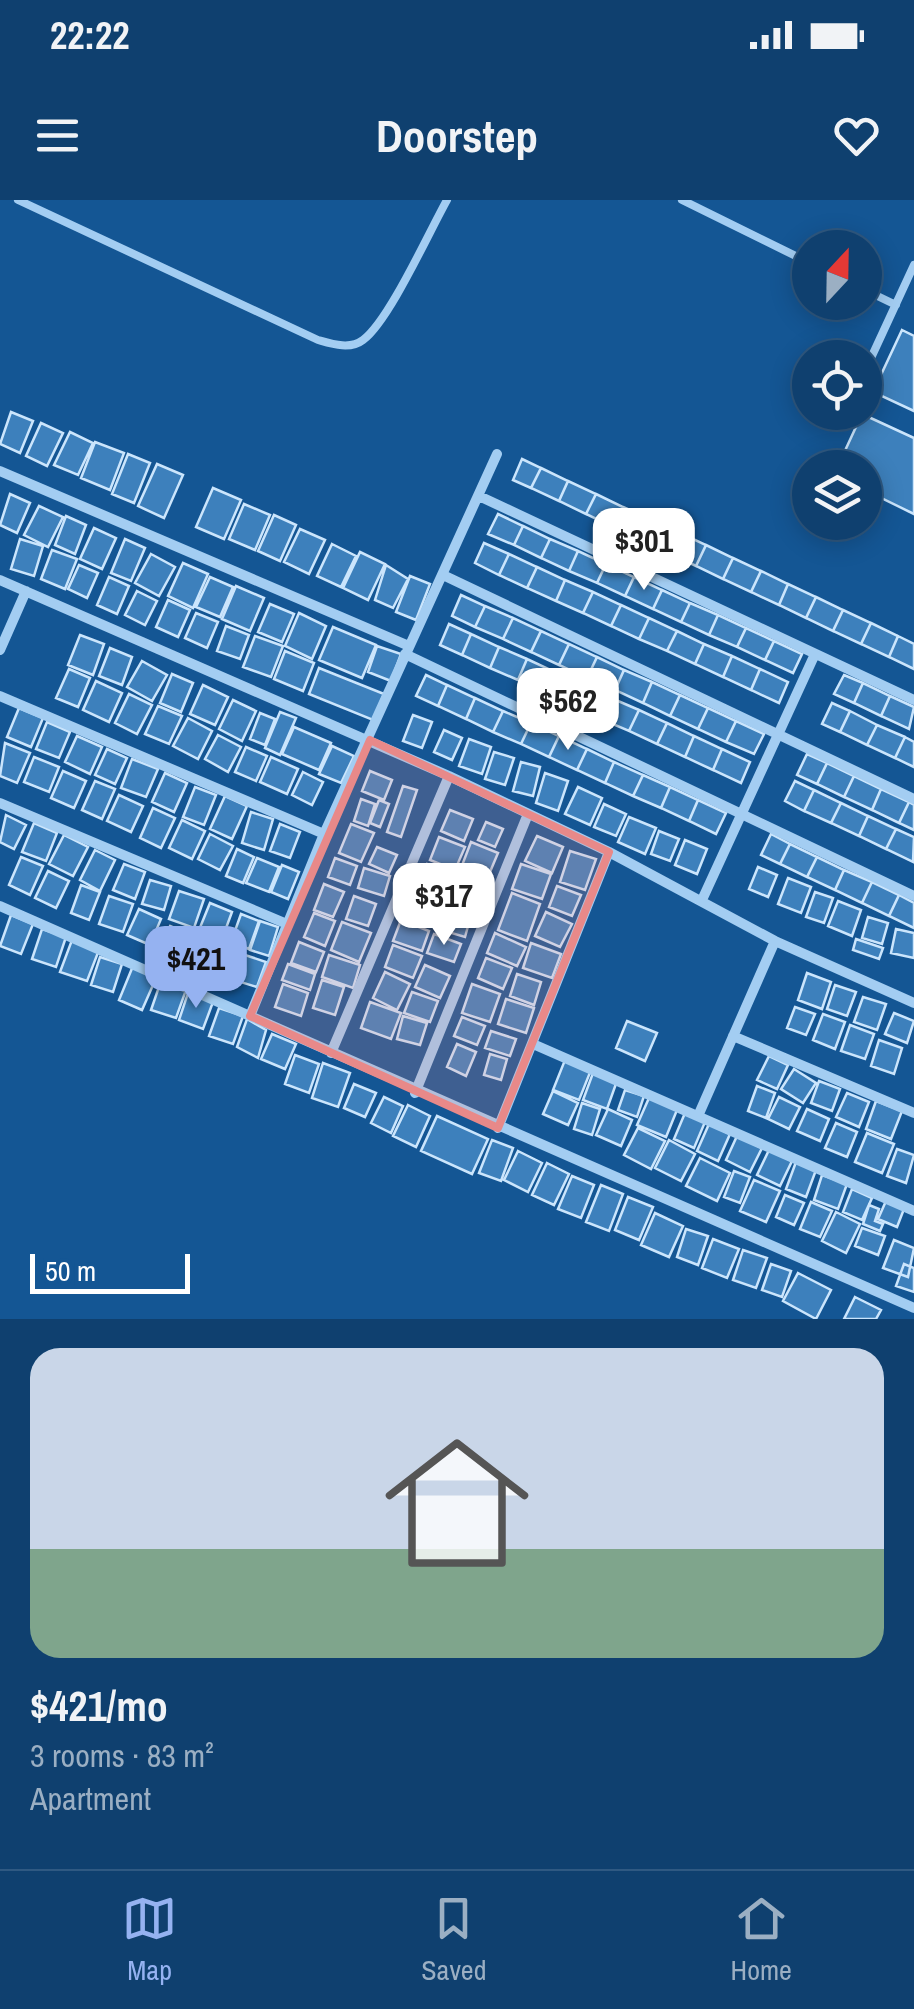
<!DOCTYPE html>
<html lang="en">
<head>
<meta charset="utf-8">
<style>
	body { margin:0; font-family:"Archivo Narrow",sans-serif; background:#1d4b77; color:#f1f3f6; height:100vh; display:flex; flex-direction:column; font-size:38px; white-space:nowrap }
	* { box-sizing:border-box; margin:0 }
	p { font-size:32px; color:#9bafc3 }
	.icon { flex:none; width:55px; height:55px; fill:none; stroke:currentColor; stroke-width:2; stroke-linecap:round; stroke-linejoin:round }
	.map { position:relative; height:1119px; overflow:hidden }
	.sheet { display:flex; flex-direction:column; background:#0f406f; flex:1 }
	.sheet>* { flex:none }
	.needle { width:65px; rotate:22deg }
	.controls { position:absolute; left:792px; top:30px; display:grid; gap:20px }
	.controls a { display:grid; place-items:center; width:90px; height:90px; border-radius:50%; background:#0f406f; box-shadow:0 5px 25px #0003,0 0 0 2px #2f5982; font-size:50px }
	.scale { position:absolute; left:30px; bottom:25px; width:160px; box-sizing:border-box; padding-left:10px; border:5px solid #fff; border-top:0; font-size:28px; line-height:35px; white-space:nowrap; color:#fff; -webkit-text-stroke:8px #145694; paint-order:stroke }
	.price { position:absolute; translate:-50% -85px; padding:0 22px; border-radius:20px; background:#fff; color:#222; font-size:32px; line-height:65px; filter:drop-shadow(0 2px 5px #0008) }
	.price::after { content:''; position:absolute; left:50%; top:60px; width:30px; height:22px; margin-left:-15px; background:inherit; clip-path:polygon(0 0,100% 0,50% 100%) }
	.price.selected { background:#95b2f1; color:#111 }
	ul { padding:0; list-style:none }
	li { display:grid; align-content:center; gap:20px; height:530px; padding:0 30px }
	li+li { border-top:2px solid #2f5982 }
	li span { display:grid; place-items:center; height:310px; border-radius:30px; color:#555 }
	li>.icon { margin-inline-start:auto }
	span .icon { width:180px; height:180px; fill:#fffc; stroke-width:1 }
	li b { font-size:42px }
	.status { display:flex; justify-content:space-between; align-items:center; height:70px; padding:0 50px; background:#0f406f; direction:ltr }
	.status svg { height:28px; fill:currentColor }
	header { display:flex; justify-content:space-between; align-items:center; height:130px; padding:0 30px; background:#0f406f; font-size:45px; font-weight:700 }
	.tabs { display:flex; justify-content:space-around; align-items:center; height:140px; border-top:2px solid #2f5982; background:#0f406f; font-size:28px; color:#9bafc3 }
	.tabs a { display:grid; justify-items:center; gap:5px }
	.tabs .selected { color:#95b2f1 }
	.map>svg:first-child { display:block }
</style>
</head>
<body>
<div class="status"><b>22:22</b><svg viewBox="0 0 49 12"><path d="M0 12V9h3v3zM5 12V6h3v6zM10 12V3h3v9zM15 12V0h3v12zM26 1h20v11H26zM47 4h2v5h-2z"/></svg></div>
<header><svg class="icon" aria-label="menu" viewBox="0 0 24 24"><path d="M4 6h16M4 12h16M4 18h16"/></svg>Doorstep<svg class="icon" aria-label="heart" viewBox="0 0 24 24"><path d="M12 20l-8-8c-3-5 5-10 8-4 3-6 11-1 8 4z"/></svg></header>
<div class="map">
<svg width="914" height="1119" viewBox="0 0 914 1119">
	<rect width="100%" height="100%" fill="#145694"/>
	<!-- building -->
	<path fill="#3d80bc" stroke="#cbe5fc" stroke-width="2.5" d="M902,130L914,136V211L873,192Z
		M11,212L33,221L20,253L0,244Z
		M862,214L914,238V314L865,290V268H837Z
		M41,223L63,233L47,266L26,256Z
		M70,232L93,243L78,275L54,265Z
		M95,242L124,253L110,290L81,278Z
		M128,254L150,263L134,303L112,294Z
		M522,259L541,268L531,288L513,280Z
		M157,264L183,275L164,318L138,306Z
		M541,268L568,281L559,301L531,288Z
		M568,281L596,294L586,314L559,301Z
		M213,288L241,300L224,339L196,327Z
		M10,294L30,303L17,333L0,325Z
		M596,294L623,307L613,327L586,314Z
		M244,304L270,315L255,350L229,339Z
		M39,306L63,317L48,347L24,335Z
		M623,307L651,319L641,340L613,327Z
		M498,314L523,326L514,345L488,334Z
		M274,315L296,325L280,361L258,351Z
		M66,316L86,325L75,354L55,345Z
		M651,319L678,332L669,353L641,340Z
		M523,326L550,339L541,358L514,345Z
		M94,328L116,338L102,369L80,359Z
		M300,329L325,340L309,374L284,362Z
		M678,332L706,345L696,366L669,353Z
		M20,339L43,346L34,376L11,369Z
		M125,339L145,348L131,381L111,373Z
		M550,339L578,351L569,371L541,358Z
		M484,343L509,354L499,375L475,363Z
		M332,344L356,356L341,387L317,376Z
		M706,345L733,358L723,379L696,366Z
		M52,350L77,359L65,389L41,379Z
		M578,351L606,364L597,383L569,371Z
		M360,352L385,364L368,400L343,388Z
		M151,354L175,367L159,396L135,383Z
		M509,354L537,367L527,388L499,375Z
		M733,358L761,371L751,392L723,379Z
		M183,363L208,374L193,408L168,396Z
		M606,364L634,377L625,396L597,383Z
		M79,365L98,373L87,398L68,389Z
		M386,365L408,379L393,408L375,400Z
		M537,367L565,380L556,401L527,388Z
		M761,371L788,384L779,405L751,392Z
		M410,376L430,384L416,420L396,412Z
		M109,377L129,386L117,414L97,405Z
		M210,377L233,387L220,417L196,407Z
		M634,377L662,390L653,409L625,396Z
		M565,380L593,392L583,413L556,401Z
		M788,384L816,397L806,418L779,405Z
		M236,386L264,398L250,431L222,419Z
		M662,390L690,403L681,422L653,409Z
		M137,391L157,401L145,425L125,415Z
		M593,392L621,405L611,426L583,413Z
		M461,395L485,406L475,427L452,416Z
		M816,397L843,410L833,431L806,418Z
		M168,400L190,410L178,437L156,427Z
		M690,403L718,415L709,435L681,422Z
		M270,404L294,414L282,442L258,432Z
		M621,405L649,418L639,439L611,426Z
		M485,406L513,418L503,439L475,427Z
		M843,410L871,423L861,444L833,431Z
		M196,413L218,422L207,448L185,438Z
		M299,413L326,426L312,459L285,446Z
		M718,415L746,428L737,447L709,435Z
		M513,418L541,431L531,452L503,439Z
		M649,418L677,431L667,451L639,439Z
		M871,423L898,436L889,457L861,444Z
		M449,424L471,434L462,455L440,445Z
		M226,426L249,435L240,459L217,451Z
		M333,427L376,445L362,478L319,460Z
		M746,428L774,441L765,460L737,447Z
		M541,431L569,444L559,465L531,452Z
		M677,431L704,444L695,464L667,451Z
		M471,434L499,447L490,468L462,455Z
		M80,435L104,444L93,475L68,465Z
		M255,436L283,446L271,477L243,467Z
		M898,436L914,444V469L889,457Z
		M774,441L802,454L793,473L765,460Z
		M569,444L597,457L587,478L559,465Z
		M704,444L732,456L723,477L695,464Z
		M377,446L401,454L391,481L368,472Z
		M499,447L527,459L518,480L490,468Z
		M110,448L132,457L122,485L99,476Z
		M285,451L314,463L303,491L274,479Z
		M732,456L760,469L751,490L723,477Z
		M597,457L624,470L615,490L587,478Z
		M527,459L555,472L546,493L518,480Z
		M142,461L167,475L152,501L127,487Z
		M319,468L384,494L373,520L309,494Z
		M69,469L90,478L78,507L56,498Z
		M760,469L788,482L779,503L751,490Z
		M624,470L652,482L643,503L615,490Z
		M555,472L583,485L573,506L546,493Z
		M172,474L193,483L181,512L160,503Z
		M426,475L447,485L438,506L416,496Z
		M844,475L863,483L854,503L834,494Z
		M96,481L122,493L109,522L83,510Z
		M652,482L680,495L670,516L643,503Z
		M863,483L890,496L881,516L854,503Z
		M203,485L228,497L215,525L190,514Z
		M447,485L475,498L466,519L438,506Z
		M583,485L611,498L601,519L573,506Z
		M129,494L152,505L137,534L115,523Z
		M680,495L708,508L698,529L670,516Z
		M890,496L914,507L909,529L881,516Z
		M475,498L503,511L493,532L466,519Z
		M611,498L639,510L629,531L601,519Z
		M233,500L256,511L242,541L219,529Z
		M832,503L850,511L840,532L822,524Z
		M158,506L182,516L169,544L145,534Z
		M19,508L43,518L31,547L7,537Z
		M708,508L736,521L726,542L698,529Z
		M639,510L667,523L657,544L629,531Z
		M503,511L531,523L521,544L493,532Z
		M850,511L877,525L867,545L840,532Z
		M280,512L296,518L280,555L265,548Z
		M260,513L275,519L265,545L250,539Z
		M413,515L432,522L422,548L403,541Z
		M188,518L212,531L198,559L173,546Z
		M736,521L764,534L754,554L726,542Z
		M47,522L70,532L59,558L36,549Z
		M531,523L559,536L549,557L521,544Z
		M667,523L694,536L685,557L657,544Z
		M877,525L905,537L895,558L867,545Z
		M294,527L331,543L319,570L282,554Z
		M444,530L462,538L452,560L434,552Z
		M218,535L241,547L228,572L205,559Z
		M77,536L102,547L90,574L65,562Z
		M559,536L587,549L577,570L549,557Z
		M694,536L722,549L713,570L685,557Z
		M905,537L914,542V567L895,558Z
		M469,539L491,547L482,574L459,566Z
		M5,543L30,553L17,583L0,576Z
		M332,546L354,556L341,583L319,574Z
		M246,547L267,556L256,581L235,572Z
		M107,549L127,558L115,584L95,575Z
		M587,549L614,562L605,583L577,570Z
		M722,549L750,562L741,583L713,570Z
		M494,552L514,558L505,585L485,579Z
		M807,554L827,563L817,584L797,575Z
		M34,557L59,567L49,592L24,582Z
		M271,557L298,569L287,594L260,582Z
		M132,559L158,569L146,597L121,588Z
		M521,562L540,567L533,596L513,591Z
		M614,562L643,575L633,596L605,583Z
		M827,563L854,576L844,597L817,584Z
		M63,571L86,581L74,608L51,598Z
		M370,571L392,580L384,600L362,591Z
		M303,572L323,582L312,605L292,595Z
		M165,573L187,583L174,612L152,602Z
		M545,573L568,581L558,611L536,603Z
		M643,575L670,587L661,608L633,596Z
		M854,576L881,589L872,610L844,597Z
		M95,581L115,589L102,619L82,610Z
		M795,581L814,590L804,611L785,601Z
		M403,586L417,590L401,637L387,632Z
		M195,587L216,595L204,625L183,617Z
		M578,587L602,598L590,625L565,614Z
		M670,587L698,600L689,621L661,608Z
		M881,589L909,602L899,623L872,610Z
		M814,590L841,603L831,623L804,611Z
		M119,595L143,606L131,632L107,621Z
		M225,596L247,606L232,639L210,629Z
		M361,599L375,604L368,626L354,621Z
		M379,600L389,604L380,627L370,623Z
		M698,600L726,613L716,634L689,621Z
		M909,602L914,605V630L899,623Z
		M841,603L868,616L859,636L831,623Z
		M604,604L626,614L616,636L594,627Z
		M153,608L175,618L161,648L140,638Z
		M450,610L473,619L464,641L441,631Z
		M251,612L273,619L264,650L242,643Z
		M6,615L26,625L14,649L0,642Z
		M868,616L896,629L886,649L859,636Z
		M629,617L656,628L645,654L618,642Z
		M182,620L205,631L192,659L169,648Z
		M486,622L503,629L495,647L478,640Z
		M34,623L57,633L46,661L22,652Z
		M280,624L300,632L290,658L270,651Z
		M351,624L374,633L361,662L339,653Z
		M896,629L914,637L913,662L886,649Z
		M659,631L679,639L670,661L651,654Z
		M210,634L233,646L220,670L198,659Z
		M771,634L790,644L780,664L761,655Z
		M64,635L88,647L73,676L49,664Z
		M537,636L563,647L552,673L525,661Z
		M439,637L465,647L455,670L430,660Z
		M685,640L707,649L697,674L675,665Z
		M471,642L498,653L487,679L461,668Z
		M790,644L817,657L807,677L780,664Z
		M377,647L397,655L389,673L369,664Z
		M237,649L254,657L243,683L226,676Z
		M95,650L115,660L100,691L80,680Z
		M570,651L596,659L585,690L560,682Z
		M21,657L43,666L30,695L9,685Z
		M817,657L844,670L835,690L807,677Z
		M257,658L279,667L269,692L246,683Z
		M335,658L357,666L350,685L328,677Z
		M124,664L145,672L135,699L113,690Z
		M427,664L450,671L444,692L421,685Z
		M521,664L551,674L542,699L512,689Z
		M282,665L299,672L288,699L271,692Z
		M758,667L777,675L768,697L749,689Z
		M364,668L390,676L384,696L358,688Z
		M844,670L872,682L862,703L835,690Z
		M48,671L69,681L56,708L35,698Z
		M456,677L485,688L478,708L448,698Z
		M788,678L811,687L801,713L778,704Z
		M150,680L171,686L164,710L142,704Z
		M872,682L899,695L889,716L862,703Z
		M324,684L344,692L333,717L314,710Z
		M81,685L100,692L89,720L71,713Z
		M409,686L442,697L434,724L400,713Z
		M557,686L581,695L572,716L549,707Z
		M179,691L204,699L194,728L169,719Z
		M815,692L833,698L824,723L806,717Z
		M512,693L540,704L527,741L498,730Z
		M899,695L914,703V728L889,716Z
		M109,696L133,704L123,732L99,724Z
		M354,696L376,704L368,726L346,719Z
		M838,701L861,710L852,736L828,726Z
		M210,703L232,712L222,739L199,730Z
		M445,704L472,712L465,737L438,729Z
		M139,709L161,719L150,745L127,735Z
		M546,712L572,724L560,747L535,736Z
		M314,713L335,721L325,746L304,737Z
		M241,714L259,721L249,749L231,742Z
		M11,715L33,724L21,754L0,746Z
		M868,717L888,723L882,744L862,738Z
		M401,720L429,731L422,751L393,741Z
		M260,721L278,727L269,756L250,750Z
		M342,722L371,733L359,762L331,750Z
		M170,726L191,735L181,757L160,747Z
		M42,729L66,737L56,767L32,759Z
		M896,729L914,733V758L891,753Z
		M495,733L526,747L517,766L487,753Z
		M434,734L461,744L454,762L427,753Z
		M197,735L219,744L208,772L187,764Z
		M856,739L883,748L879,759L853,750Z
		M72,740L99,750L87,781L60,772Z
		M299,742L324,752L316,772L291,763Z
		M531,743L561,754L552,778L523,768Z
		M221,745L240,752L231,779L212,772Z
		M393,745L422,756L413,778L385,767Z
		M242,754L266,762L257,787L234,780Z
		M329,755L360,765L353,788L322,777Z
		M100,757L122,764L113,792L91,785Z
		M486,758L512,768L503,789L478,778Z
		M288,764L315,774L310,790L282,780Z
		M425,765L450,776L440,798L415,787Z
		M133,766L157,776L142,810L119,800Z
		M385,772L410,784L397,810L373,798Z
		M807,773L831,782L822,809L798,800Z
		M517,774L541,782L534,805L510,796Z
		M322,780L344,787L335,815L313,808Z
		M161,781L186,790L176,818L151,810Z
		M283,784L308,793L301,816L275,807Z
		M472,784L500,794L490,822L462,813Z
		M835,785L856,792L847,816L827,809Z
		M412,792L438,801L430,822L404,813Z
		M188,793L213,802L203,829L179,820Z
		M863,797L886,804L877,830L854,822Z
		M506,799L534,808L526,833L498,824Z
		M370,802L401,813L391,839L361,828Z
		M795,807L815,814L806,835L787,828Z
		M219,808L243,816L233,844L209,836Z
		M894,813L914,821L907,843L885,834Z
		M823,814L845,822L835,849L813,840Z
		M403,816L427,823L420,845L397,839Z
		M462,817L485,826L477,845L454,836Z
		M247,819L266,830L258,858L237,847Z
		M627,821L657,833L645,861L616,848Z
		M850,825L874,834L865,859L841,851Z
		M491,831L516,839L510,856L485,848Z
		M272,834L296,844L285,869L261,859Z
		M879,840L902,848L894,874L871,866Z
		M457,844L476,852L466,876L447,867Z
		M490,854L507,859L501,880L484,875Z
		M295,855L319,864L309,893L285,884Z
		M769,856L788,865L777,889L757,880Z
		M565,860L591,870L579,900L553,890Z
		M323,863L350,873L338,907L312,898Z
		M794,869L816,883L803,903L781,889Z
		M593,873L617,881L607,909L583,900Z
		M819,881L840,889L832,911L811,903Z
		M354,884L376,893L365,917L344,908Z
		M757,886L775,893L766,918L748,911Z
		M625,890L644,896L637,917L618,910Z
		M553,891L578,903L568,925L543,914Z
		M847,893L869,902L859,927L836,917Z
		M384,897L403,906L391,933L371,923Z
		M779,897L800,907L789,929L768,919Z
		M649,898L677,910L666,937L637,925Z
		M876,901L902,911L891,939L866,929Z
		M582,903L600,909L592,935L574,929Z
		M408,905L430,916L416,947L393,936Z
		M608,909L632,920L621,946L596,935Z
		M807,909L829,919L820,941L797,931Z
		M685,913L705,922L694,948L674,939Z
		M437,916L488,939L472,974L421,951Z
		M836,923L857,932L847,957L825,948Z
		M709,924L730,934L718,961L697,951Z
		M638,928L665,941L651,969L624,955Z
		M867,933L894,944L882,973L855,962Z
		M737,936L762,948L750,972L726,960Z
		M492,940L513,948L501,981L479,973Z
		M669,940L695,954L681,981L655,968Z
		M897,949L914,955L906,983L887,976Z
		M769,950L792,961L780,986L757,975Z
		M518,951L542,963L528,992L504,980Z
		M700,958L730,973L717,1001L686,986Z
		M796,962L816,970L806,997L786,989Z
		M547,963L569,974L554,1005L532,995Z
		M734,971L750,977L740,1003L724,997Z
		M822,975L847,984L838,1009L814,1000Z
		M572,976L594,985L581,1018L558,1009Z
		M754,980L780,991L766,1022L740,1011Z
		M601,985L623,994L609,1031L586,1022Z
		M852,989L872,998L862,1020L843,1012Z
		M785,995L804,1003L794,1025L776,1017Z
		M628,997L653,1007L639,1040L615,1030Z
		M886,1001L904,1009L897,1027L878,1019Z
		M811,1002L832,1011L820,1037L800,1029Z
		M869,1005L879,1009L875,1021L883,1024L880,1031L863,1024Z
		M836,1012L860,1024L846,1053L822,1041Z
		M655,1013L683,1026L669,1057L641,1045Z
		M862,1028L885,1036L878,1055L855,1046Z
		M686,1029L708,1036L698,1065L677,1057Z
		M713,1039L739,1049L727,1078L702,1068Z
		M894,1040L914,1048L908,1077L883,1068Z
		M743,1050L767,1058L756,1088L733,1080Z
		M771,1064L791,1071L782,1097L762,1090Z
		M904,1064L914,1068V1092L896,1086Z
		M798,1073L831,1090L816,1119L783,1101Z
		M855,1097L881,1110L876,1119H844Z"/>
	<g fill="none" stroke-linecap="round" stroke-linejoin="round">
		<!-- lane -->
		<path stroke="#a3cdf2" stroke-width="8" d="M18,0L318,140C332,144 350,150 363,140C389,121 429,32 447,0
			M682,0L810,63
			M865,90L896,105
			M865,171L914,65
			M840,226L846,212"/>
		<!-- street -->
		<path stroke="#a3cdf2" stroke-width="10" d="M0,271L409,446
			M479,296L914,500
			M443,375L914,599
			M0,380L449,576L609,652L775,741L914,803
			M0,450L26,391
			M405,454L914,696
			M0,496L324,634
			M0,603L287,724
			M702,700L815,454
			M0,706L914,1108
			M250,816L324,634L497,254
			M733,836L914,913
			M533,844L914,1011
			M331,853L449,576
			M415,893L528,614
			M698,916L775,741
			M498,928L609,652"/>
	</g>
	<!-- marked area -->
	<path fill="#e88989" fill-opacity="0.2" stroke="#e88989" stroke-width="8" stroke-linejoin="round" d="M370,540L609,652L498,928L250,816Z"/>
</svg>
<div class="controls">
<a><svg class="needle" viewBox="-14 -14 28 28"><path d="M0-13l5 13h-10z" fill="#e53935"/><path d="M0 13l5-13h-10z" fill="#9bafc3"/></svg></a>
<a><svg class="icon" aria-label="locate" viewBox="0 0 24 24"><circle cx="12" cy="12" r="6"/><path d="M12 2v4M12 18v4M2 12h4M18 12h4"/></svg></a>
<a><svg class="icon" aria-label="layers" viewBox="0 0 24 24"><path d="M12 4l9 5-9 5-9-5zM3 14l9 5 9-5"/></svg></a>
</div>
<div class="scale">50 m</div>
<b class="price" style="left:644px;top:393px">$301</b>
<b class="price" style="left:568px;top:553px">$562</b>
<b class="price" style="left:444px;top:748px">$317</b>
<b class="price selected" style="left:196px;top:811px">$421</b>
</div>
<section class="sheet">
<ul>
<li><span style="background:linear-gradient(#c9d6e8 65%,#7fa58c 0)"><svg class="icon" aria-label="home" viewBox="0 0 24 24"><path d="M3 11l9-7 9 7M6 9v11h12V9"/></svg></span><div><b>$421/mo</b><p>3 rooms · 83 m²</p><p>Apartment</p></div></li>
</ul>
</section>
<nav class="tabs">
<a class="selected"><svg class="icon" aria-label="map" viewBox="0 0 24 24"><path d="M3 6l6-2 6 2 6-2v14l-6 2-6-2-6 2zM9 4v14M15 6v14"/></svg>Map</a>
<a><svg class="icon" aria-label="saved" viewBox="0 0 24 24"><path d="M7 4h10v16l-5-4-5 4z"/></svg>Saved</a>
<a><svg class="icon" aria-label="home" viewBox="0 0 24 24"><path d="M3 11l9-7 9 7M6 9v11h12V9"/></svg>Home</a>
</nav>
</body>
</html>
